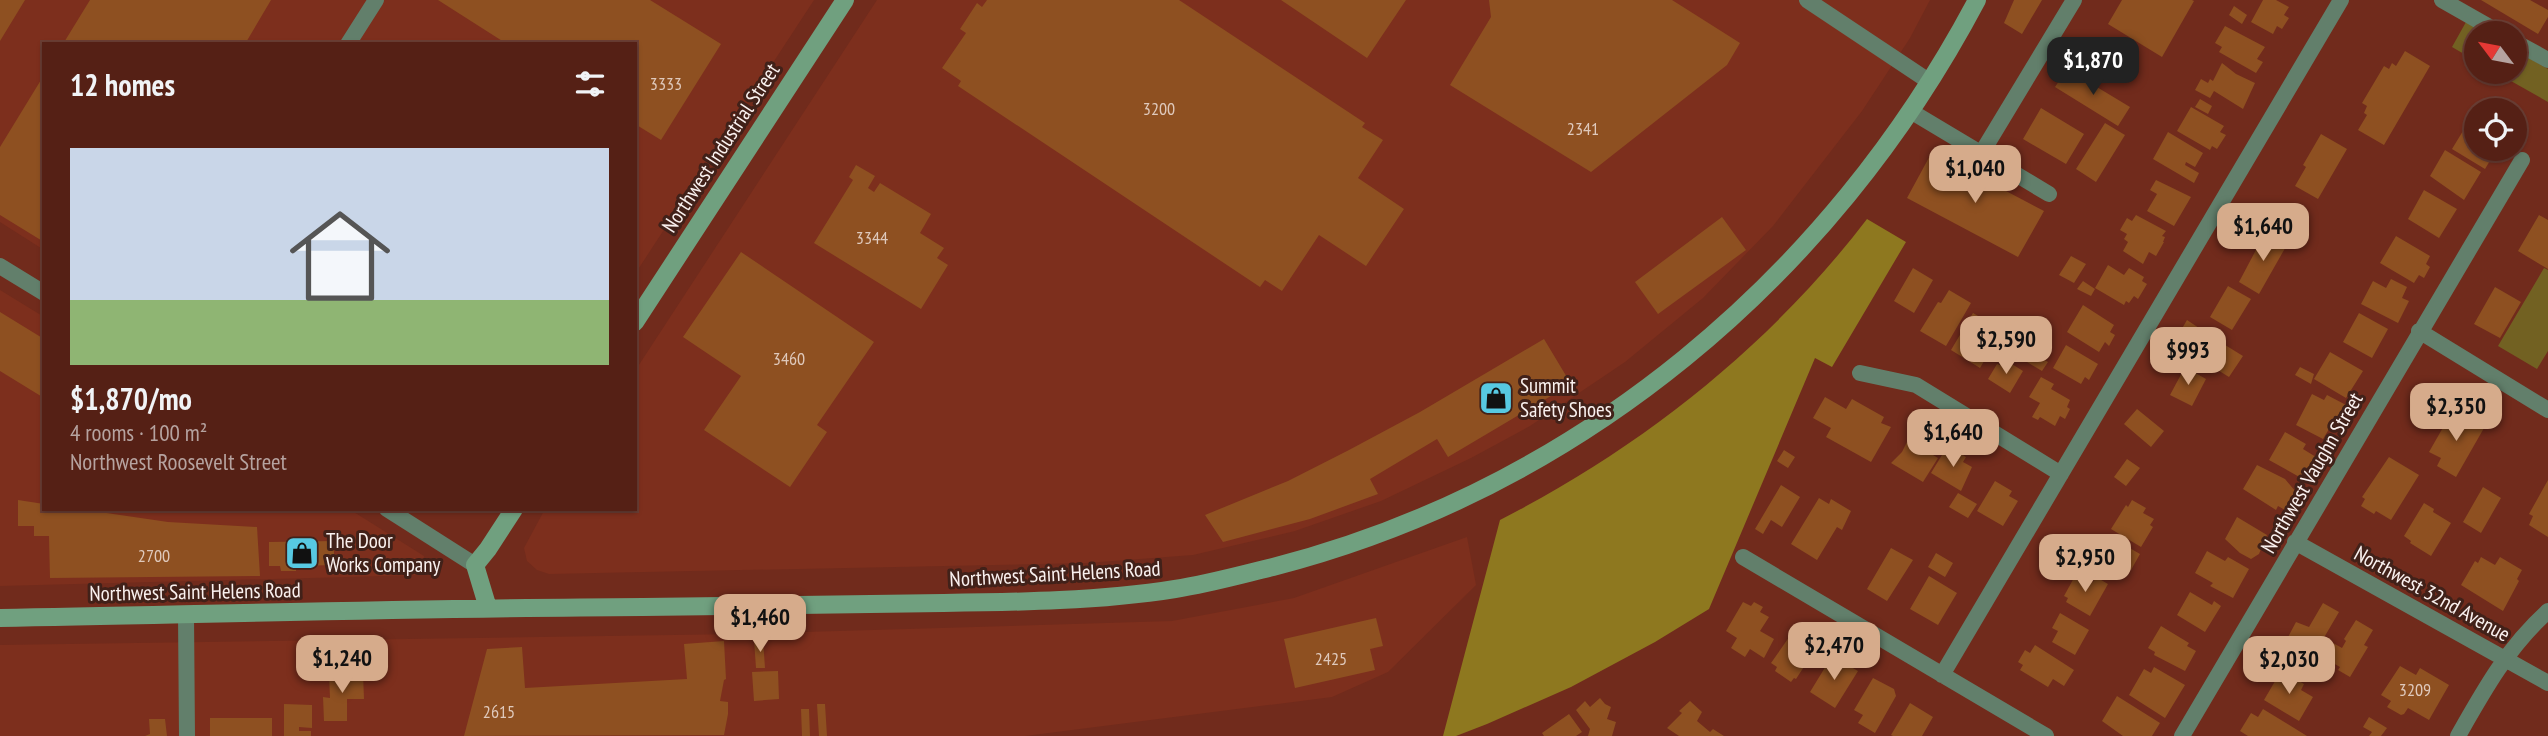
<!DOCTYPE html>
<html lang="en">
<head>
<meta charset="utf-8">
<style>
	body { margin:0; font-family:"PT Sans Narrow",sans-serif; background:#5b281e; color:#f1f3f6; height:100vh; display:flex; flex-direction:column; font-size:26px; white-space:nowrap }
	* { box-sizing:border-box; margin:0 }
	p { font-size:23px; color:#b6a3a0 }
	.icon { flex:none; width:38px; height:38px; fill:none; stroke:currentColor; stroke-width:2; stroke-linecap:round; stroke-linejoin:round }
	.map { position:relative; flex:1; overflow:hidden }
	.drawer { position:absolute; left:42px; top:42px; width:595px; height:469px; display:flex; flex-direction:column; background:#552015; border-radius:0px; box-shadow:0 2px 5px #0004,0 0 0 2px #6b3e34 }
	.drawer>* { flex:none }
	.needle { width:46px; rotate:302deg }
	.controls { position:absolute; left:2464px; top:21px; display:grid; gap:14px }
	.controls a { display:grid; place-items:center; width:63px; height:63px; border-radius:50%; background:#552015; box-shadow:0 2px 5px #0004,0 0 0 2px #6b3e34; font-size:35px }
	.price { position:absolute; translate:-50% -60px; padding:0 16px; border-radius:14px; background:#d6ab8b; color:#111; font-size:23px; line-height:46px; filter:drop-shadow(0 2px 4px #0008) }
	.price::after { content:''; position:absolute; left:50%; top:42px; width:21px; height:16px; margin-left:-10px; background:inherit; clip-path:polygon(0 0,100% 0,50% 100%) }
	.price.selected { background:#222; color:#fff }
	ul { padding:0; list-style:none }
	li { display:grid; align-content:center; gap:14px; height:371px; padding:0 28px }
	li+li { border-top:2px solid #6b3e34 }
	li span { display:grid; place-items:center; height:217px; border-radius:0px; color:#555 }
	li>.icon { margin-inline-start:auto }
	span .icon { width:126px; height:126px; fill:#fffc; stroke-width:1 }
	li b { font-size:30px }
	h2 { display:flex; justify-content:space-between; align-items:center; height:84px; padding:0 28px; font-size:30px }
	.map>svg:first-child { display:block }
</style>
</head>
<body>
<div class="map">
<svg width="2548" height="736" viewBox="0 0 2548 736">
	<rect width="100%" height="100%" fill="#712b1c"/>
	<!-- built -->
	<path fill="#7d2f1d" d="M0,0H814L635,274V44H44V250L0,222Z
		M877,0H1930L1910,38L1862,111L1773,226L1703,298L1625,362L1530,426L1471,458L1381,501L1295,531L1193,555L1086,563L549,574L537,570L527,561L524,548L545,509H635V371Z
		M0,290L44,317V509H349L424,556L422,575L0,586Z
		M1467,537L1476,585L1388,672L1332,697L1025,736H0V645L740,634L1172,621L1294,598Z"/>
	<!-- green -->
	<path fill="#726122" d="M2466,22L2485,33H2476V61L2452,47Z
		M2515,50L2548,69V102L2495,72H2515Z
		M2544,268L2548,270V351L2537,369L2498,346Z"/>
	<!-- forest -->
	<path fill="#8e781f" d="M1867,219L1906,242L1832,367L1815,358L1709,609L1655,642L1571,687L1487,724L1456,736H1443L1500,520C1642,447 1770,346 1867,219Z"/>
	<!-- building -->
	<path fill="#8e5021" d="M0,0H25L0,41Z
		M90,0H271L245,44H63Z
		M438,0H650L721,44L661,140L635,124V44H507Z
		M987,0H1179L1365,123L1362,127L1383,140L1358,178L1404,209L1366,266L1319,235L1282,291L1265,280L1260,287L958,86L961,81L942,68L966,33L960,29L977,3L982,7Z
		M1281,0H1406L1367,58Z
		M1489,0H1672L1740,43L1727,65L1591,172L1450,85L1491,17Z
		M2014,0H2042L2022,34L2004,23Z
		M2122,0H2192L2194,1L2162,57L2108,24Z
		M2263,0H2276L2289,7L2284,15L2289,18L2282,29L2277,26L2273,34L2251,22Z
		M2481,0H2530L2548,10V17L2538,34Z
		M2234,6L2247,15L2242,24L2229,15Z
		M2225,26L2265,47L2257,59L2263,62L2256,73L2219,52L2222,47L2215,43Z
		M2405,51L2430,66L2384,145L2358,130L2367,115L2364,113L2367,106L2362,103L2384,66L2389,69L2392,63L2396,66Z
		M2222,63L2236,74L2255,83L2243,109L2214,91L2210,98L2195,90L2201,79L2208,83L2210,79L2213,81Z
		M2067,69L2130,107L2118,126L2055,87Z
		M44,75V242L0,215V147Z
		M2200,99L2212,106L2208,114L2195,107Z
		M2191,107L2224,126L2220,132L2226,135L2217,149L2212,146L2210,150L2177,131Z
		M2041,108L2084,134L2066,164L2023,139Z
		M2105,123L2125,135L2096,182L2076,169Z
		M2466,126L2476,133V149H2497L2485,169L2452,149Z
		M2168,132L2203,153L2195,167L2186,162L2185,165L2199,173L2194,183L2153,159Z
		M2321,134L2347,149L2318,199L2295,186L2306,167L2303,165Z
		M2445,150L2481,172L2464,200L2430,176Z
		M1932,152L2044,211L2018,257L1907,198Z
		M856,165L875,176L868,188L874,192L880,183L931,214L920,233L944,248L937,258L948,265L921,309L814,243L853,180L849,177Z
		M2156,180L2191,197L2174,226L2147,211L2157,194L2150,190Z
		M2424,190L2457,209L2439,238L2408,219Z
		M2136,215L2166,231L2162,236L2165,237L2163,242H2164L2156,256L2149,252L2143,264L2123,251L2128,242L2124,239L2127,234L2120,230L2127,218L2132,221Z
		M2539,215L2548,220V269L2518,251Z
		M1722,217L1746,250L1658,314L1635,282Z
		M2268,232L2288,243L2259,294L2239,282L2257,248L2258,249Z
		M2396,236L2430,256L2426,264L2430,267L2424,278L2419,275L2414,283L2380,263Z
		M741,252L874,342L817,425L827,432L790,487L704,430L741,376L683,337Z
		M2071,256L2086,264L2074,283L2059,275Z
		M2108,265L2124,275L2129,268L2144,277L2142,281L2147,284L2138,299L2134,296L2129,303L2126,301L2124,305L2095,288Z
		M1913,268L1933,280L1914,313L1894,301Z
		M2391,279L2407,287L2402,298L2409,301L2398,323L2361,304L2373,281L2386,288Z
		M2083,281L2095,289L2091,296L2077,289Z
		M2228,286L2251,299L2232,330L2210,317Z
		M2495,287L2521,302L2500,338L2474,324Z
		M1949,290L1971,303L1946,346L1920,331L1938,302L1941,303Z
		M2083,305L2114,325L2110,332L2115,335L2109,346L2105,342L2099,352L2067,332Z
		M0,312L44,339V398L0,371Z
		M1973,313L2002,330L1980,368L1951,350Z
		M2359,313L2388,329L2372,358L2343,342Z
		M2187,320L2199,328L2188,344L2177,337Z
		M1544,339L1571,384L1448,457L1437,439L1370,479L1378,494L1310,519L1223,542L1205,515L1288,481L1349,450L1420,412Z
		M2217,340L2243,356L2229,377L2203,361Z
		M2066,345L2098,364L2089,380L2085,377L2081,384L2053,368Z
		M2330,352L2363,371L2346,398L2314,379Z
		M2032,353L2048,362L2042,371L2027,362Z
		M2004,359L2023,371L2010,393L1988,379L1997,364L2000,365Z
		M2185,367L2206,379L2192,406L2170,395Z
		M2300,367L2314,374L2311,384L2295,375Z
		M2041,377L2054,384L2051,389L2070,400L2067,407L2070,409L2065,419L2060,416L2055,426L2040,417L2038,420L2032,417L2040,403L2029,397Z
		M2312,394L2324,400L2327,395L2348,406L2337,426L2332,424L2323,439L2296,425Z
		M1825,397L1846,409L1852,399L1884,417L1881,423L1891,427L1871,462L1826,437L1831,428L1813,418Z
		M2137,409L2164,431L2151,447L2124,424Z
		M2453,410L2484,428L2456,477L2437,466L2441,458L2429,452Z
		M2285,432L2306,444L2303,449L2316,457L2303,479L2269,460Z
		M1911,434L1937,449L1933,455L1938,458L1923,482L1891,463L1902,452Z
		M1784,450L1795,457L1788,468L1777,461Z
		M1945,450L1953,455L1956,451L1966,457L1963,462L1972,467L1961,491L1931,473Z
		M2389,457L2419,475L2391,520L2376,511L2374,514L2361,506L2365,499L2362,497Z
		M2127,459L2140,468L2126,486L2114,477Z
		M2257,465L2285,479L2296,492L2285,510L2278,506L2276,510L2243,489Z
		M2548,480V537L2529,525L2533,516L2529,514Z
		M1995,481L2012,491L2009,496L2018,501L2003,526L1977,511Z
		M1781,485L1800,497L1782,527L1771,520L1763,534L1755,529Z
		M2483,487L2501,498L2481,533L2463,522Z
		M1958,493L1977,504L1968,518L1949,507Z
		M1819,498L1829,504L1831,499L1851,511L1842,530L1837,527L1817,560L1791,544Z
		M18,500L44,504V509H79L168,522L257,527L260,576L50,578L49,536H34V526H18Z
		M2132,500L2146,508L2143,513L2154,519L2150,525L2153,527L2141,547L2111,529L2126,505L2128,507Z
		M2424,503L2434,509L2433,512L2451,523L2431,556L2410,543L2411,541L2404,536Z
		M2237,517L2267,535L2259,554L2251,559L2240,553L2225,539Z
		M2107,535L2140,554L2131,570L2126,567L2122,575L2098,560L2103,551L2099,549Z
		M334,541V565L296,566V571H281L280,566H269V542Z
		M1891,548L1913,560L1887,601L1867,589Z
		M2207,551L2225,561L2228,557L2249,569L2233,598L2210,586L2213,583L2195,573Z
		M1936,553L1953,563L1945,577L1928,567Z
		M2481,557L2495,565L2500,557L2522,570L2517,579L2519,581L2503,611L2461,585L2475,561L2478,563Z
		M2081,574L2093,582L2096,577L2108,584L2090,616L2066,602L2068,598L2064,596L2075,576L2079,578Z
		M1929,576L1957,593L1938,625L1910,609Z
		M2190,592L2212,605L2214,601L2221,606L2205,632L2177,615Z
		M1743,602L1751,606L1754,602L1763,607L1760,612L1769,617L1760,631L1774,639L1764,658L1750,649L1745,657L1731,648L1737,638L1726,631Z
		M2323,603L2339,612L2312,658L2301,652L2303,648L2287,639L2296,622L2309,627Z
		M2060,613L2089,630L2075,655L2052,642L2058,631L2052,628Z
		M1376,618L1383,646L1370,649L1375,670L1295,688L1284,639Z
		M2356,620L2373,630L2364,645L2368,647L2350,677L2338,670L2340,667L2324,658L2333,643L2342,648L2346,641L2344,639Z
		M2161,626L2189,643L2187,646L2196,651L2185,671L2154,655L2155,652L2148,648Z
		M1792,633L1811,645L1809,650L1813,653L1796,679L1794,678L1791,682L1775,671L1777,667L1771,663Z
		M763,639L765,668H756L754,640Z
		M724,641L726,679L724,680L720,701L728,702V714L724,735L464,736L487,649L522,647L525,688L687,679L684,644Z
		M2035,645L2074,670L2064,686L2053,679L2048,687L2020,670L2023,665L2018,662L2025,650L2030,653Z
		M1832,656L1858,671L1835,708L1810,692Z
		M2400,666L2416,675L2420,668L2449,685L2429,720L2408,708L2404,714L2401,715L2387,707L2391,701L2381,695Z
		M2154,667L2185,685L2165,718L2129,695L2144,669L2151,673Z
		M778,671L779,699L754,701L752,672Z
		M2281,671L2304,684L2301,690L2313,697L2299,721L2264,700Z
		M349,673H363L364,699H347V721H324L323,697L330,698L329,675H349Z
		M1873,678L1894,689L1896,696L1875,733L1858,723L1863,715L1854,710Z
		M2117,696L2160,723L2152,736H2123L2102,721Z
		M1600,698L1605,704L1611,707L1607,719L1616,722L1612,736H1588L1590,729L1576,710L1585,701L1590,707Z
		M1690,701L1702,712L1697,721L1710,732L1713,729L1724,736H1679L1667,728L1682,713L1679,711Z
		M1910,703L1933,717L1922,736H1893L1891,735Z
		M284,704L312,705V728L299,727V731H311V736H284Z
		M817,704H825L827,736H819Z
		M801,709H809L810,736H802Z
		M2263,709L2307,736H2248L2240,731L2251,713L2258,717Z
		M1569,714L1582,732L1576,736H1544L1542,733Z
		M2369,717L2387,728L2381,736H2369L2372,732L2363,727Z
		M210,718H272V736H210Z
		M149,719H165L167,736H145L150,734Z"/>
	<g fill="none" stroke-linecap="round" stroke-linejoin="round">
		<!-- street -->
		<path stroke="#627f6b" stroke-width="16" d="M1807,0L1930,82
			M2442,0L2500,33
			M2515,42L2548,60
			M348,44L376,0
			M1912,112L2049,194
			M1981,154L2074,0
			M0,266L44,293
			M2419,331L2548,410
			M1860,373L1916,385L2061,474
			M387,509L475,565
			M2295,542L2548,683
			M1743,557L2046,736
			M186,615L187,736
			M1942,675L2341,0
			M2182,736L2522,160
			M2458,736C2484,690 2508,647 2548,611"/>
		<!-- secondary -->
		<path stroke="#70a07f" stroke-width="18" d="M635,322L845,0
			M488,608L475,565L488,549L514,509
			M0,618C214,614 429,608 643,607C743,606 843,605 943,603C1020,602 1099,601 1175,589C1208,584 1240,575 1273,567C1579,488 1830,278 1977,0"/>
	</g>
	<!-- icons -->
	<defs>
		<g id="shop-square" transform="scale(1.75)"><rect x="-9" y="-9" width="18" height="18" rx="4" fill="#57c9e2" stroke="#412119"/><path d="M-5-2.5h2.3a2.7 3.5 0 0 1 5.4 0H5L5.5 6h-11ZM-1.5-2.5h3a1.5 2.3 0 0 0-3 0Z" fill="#111"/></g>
	</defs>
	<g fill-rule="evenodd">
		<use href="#shop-square" x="1496" y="398"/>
		<use href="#shop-square" x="302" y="553"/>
	</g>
	<g text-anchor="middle" stroke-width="6" stroke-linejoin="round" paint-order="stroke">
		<!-- number labels -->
		<g font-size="18" fill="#dfc9bc">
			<text x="666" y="90">3333</text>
			<text x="1159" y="115">3200</text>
			<text x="1583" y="135">2341</text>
			<text x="872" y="244">3344</text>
			<text x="789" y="365">3460</text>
			<text x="154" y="562">2700</text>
			<text x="1331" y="665">2425</text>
			<text x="2415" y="696">3209</text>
			<text x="499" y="718">2615</text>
		</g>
		<!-- street labels -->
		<g font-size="21" fill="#faf1ef" stroke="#412119">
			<text transform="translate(721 148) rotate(-57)" y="7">Northwest Industrial Street</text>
			<text transform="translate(2312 473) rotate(-60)" y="7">Northwest Vaughn Street</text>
			<text transform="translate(1055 574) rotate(-3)" y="7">Northwest Saint Helens Road</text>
			<text transform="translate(195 592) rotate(-1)" y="7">Northwest Saint Helens Road</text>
			<text transform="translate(2432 594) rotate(29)" y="7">Northwest 32nd Avenue</text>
		</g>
		<!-- poi labels -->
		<g font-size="21" fill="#faf1ef" stroke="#412119" text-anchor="start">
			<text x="1520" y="393">Summit<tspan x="1520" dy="24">Safety Shoes</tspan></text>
			<text x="326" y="548">The Door<tspan x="326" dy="24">Works Company</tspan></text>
		</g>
	</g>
</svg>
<div class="controls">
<a><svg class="needle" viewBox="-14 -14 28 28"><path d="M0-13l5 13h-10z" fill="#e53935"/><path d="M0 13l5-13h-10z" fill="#b6a3a0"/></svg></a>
<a><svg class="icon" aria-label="locate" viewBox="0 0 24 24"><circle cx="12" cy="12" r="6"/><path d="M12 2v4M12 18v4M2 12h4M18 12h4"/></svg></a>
</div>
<b class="price selected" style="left:2093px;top:97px">$1,870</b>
<b class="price" style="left:1975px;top:205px">$1,040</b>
<b class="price" style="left:2263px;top:263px">$1,640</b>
<b class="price" style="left:2006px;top:376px">$2,590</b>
<b class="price" style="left:2188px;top:387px">$993</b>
<b class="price" style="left:2456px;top:443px">$2,350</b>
<b class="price" style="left:1953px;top:469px">$1,640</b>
<b class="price" style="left:2085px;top:594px">$2,950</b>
<b class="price" style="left:760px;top:654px">$1,460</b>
<b class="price" style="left:1834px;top:682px">$2,470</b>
<b class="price" style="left:342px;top:695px">$1,240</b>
<b class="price" style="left:2289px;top:696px">$2,030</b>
<section class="drawer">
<h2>12 homes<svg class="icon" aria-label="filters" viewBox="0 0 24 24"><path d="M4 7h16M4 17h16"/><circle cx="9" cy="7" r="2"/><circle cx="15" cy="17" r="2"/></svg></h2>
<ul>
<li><span style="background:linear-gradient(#c9d6e8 70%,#8fb573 0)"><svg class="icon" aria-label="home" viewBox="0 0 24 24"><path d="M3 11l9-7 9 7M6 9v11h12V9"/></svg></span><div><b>$1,870/mo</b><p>4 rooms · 100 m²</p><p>Northwest Roosevelt Street</p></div></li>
</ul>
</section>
</div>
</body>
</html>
